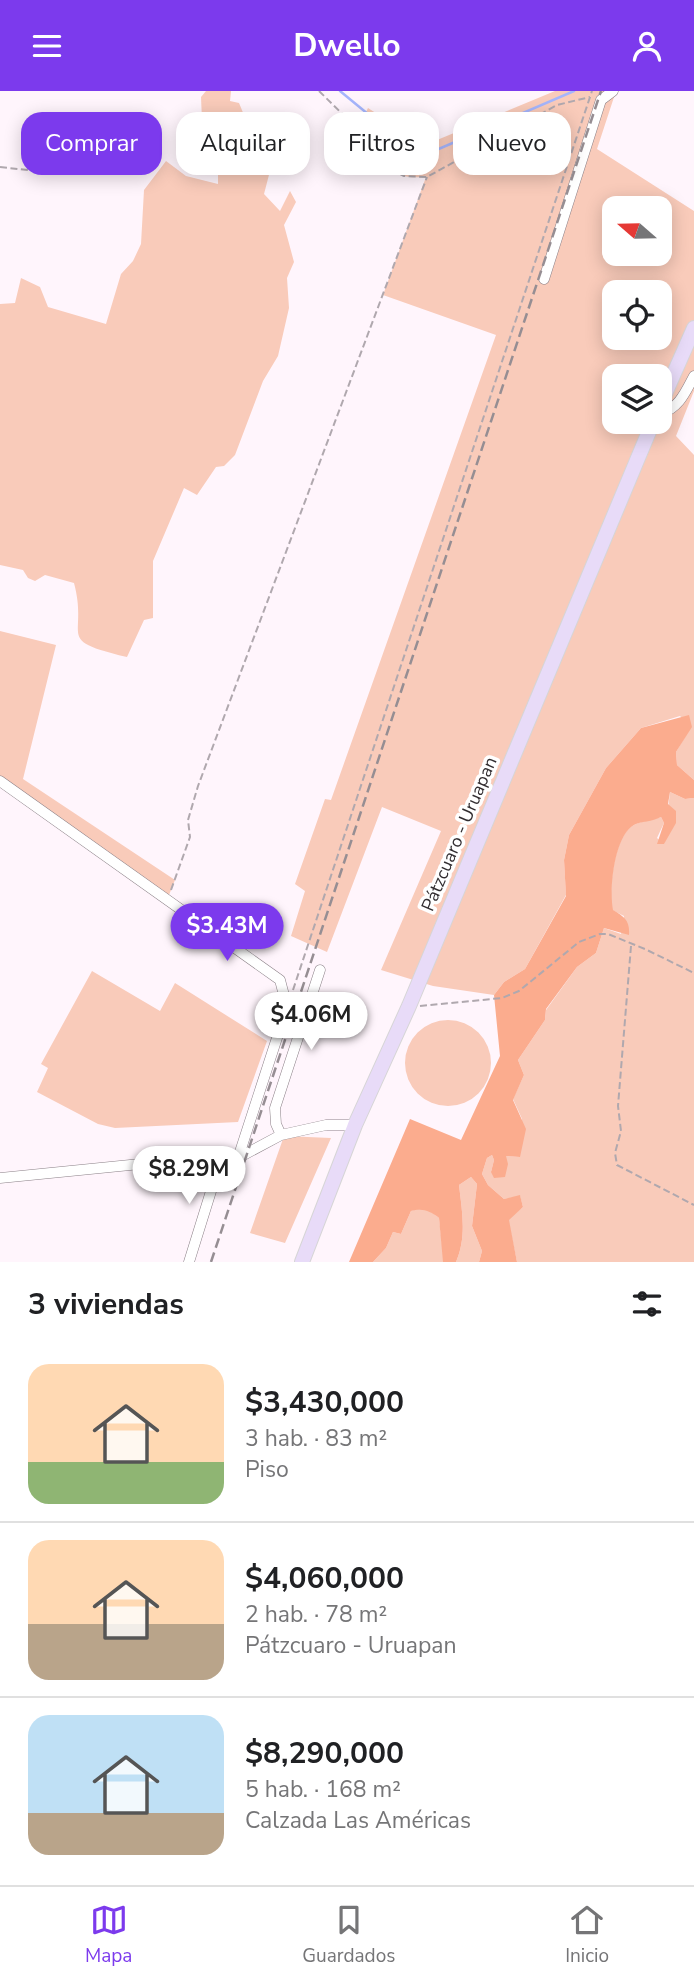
<!DOCTYPE html>
<html lang="es">
<head>
<meta charset="utf-8">
<style>
	body { margin:0; font-family:"Nunito Sans",sans-serif; background:#f2f2f2; color:#202124; height:100vh; display:flex; flex-direction:column; font-size:26px; white-space:nowrap }
	* { box-sizing:border-box; margin:0 }
	p { font-size:23px; color:#757577 }
	.icon { flex:none; width:38px; height:38px; fill:none; stroke:currentColor; stroke-width:2; stroke-linecap:round; stroke-linejoin:round }
	.map { position:relative; height:1171px; overflow:hidden }
	.drawer { display:flex; flex-direction:column; background:#fff; flex:1 }
	.drawer>* { flex:none }
	.hud { position:absolute; left:21px; top:21px; width:653px; height:63px; display:flex; gap:14px }
	.needle { width:46px; rotate:290deg }
	.fabs { position:absolute; left:602px; top:105px; display:grid; gap:14px }
	.fabs a { display:grid; place-items:center; width:70px; height:70px; border-radius:14px; background:#fff; box-shadow:0 4px 18px #0003; font-size:35px }
	.price { position:absolute; translate:-50% -60px; padding:0 16px; border-radius:24px; background:#fff; color:#222; font-size:23px; line-height:46px; filter:drop-shadow(0 2px 4px #0008) }
	.price::after { content:''; position:absolute; left:50%; top:42px; width:21px; height:16px; margin-left:-10px; background:inherit; clip-path:polygon(0 0,100% 0,50% 100%) }
	.price.active { background:#7c3aed; color:#fff }
	ul { padding:0; list-style:none }
	li { display:flex; align-items:center; gap:21px; height:175px; padding:0 28px }
	li+li { border-top:2px solid #e0e0e0 }
	li span { display:grid; place-items:center; flex:none; width:196px; height:140px; border-radius:21px; color:#555 }
	li>.icon { margin-inline-start:auto }
	span .icon { width:84px; height:84px; fill:#fffc; stroke-width:1 }
	li b { font-size:30px }
	h2 { display:flex; justify-content:space-between; align-items:center; height:84px; padding:0 28px; font-size:30px }
	.chip { padding:0 24px; border-radius:21px; background:#fff; box-shadow:0 4px 18px #0003; font-size:24px; line-height:63px }
	.chip.active { background:#7c3aed; color:#fff }
	header { display:flex; justify-content:space-between; align-items:center; height:91px; padding:0 28px; background:#7c3aed; color:#fff; font-size:32px; font-weight:700 }
	.menu { display:flex; justify-content:space-around; align-items:center; height:98px; border-top:2px solid #e0e0e0; background:#fff; font-size:19px; color:#757577 }
	.menu a { display:grid; justify-items:center; gap:4px }
	.menu .active { color:#7c3aed }
	.map>svg:first-child { display:block }
</style>
</head>
<body>
<header><svg class="icon" aria-label="menu" viewBox="0 0 24 24"><path d="M4 6h16M4 12h16M4 18h16"/></svg>Dwello<svg class="icon" aria-label="person" viewBox="0 0 24 24"><circle cx="12" cy="8" r="4"/><path d="M4 21q1-7 8-7t8 7"/></svg></header>
<div class="map">
<svg width="694" height="1171" viewBox="0 0 694 1171">
	<rect width="100%" height="100%" fill="#fff5fc"/>
	<!-- green -->
	<path fill="#f9cbba" fill-rule="evenodd" d="M206,0H231L230,10L239,12L244,24L235,29C235,42 246,48 245,61L270,80L264,103L280,120L290,100L296,111L284,134L294,171L287,187L289,217L278,265L263,290L235,364L224,375L216,376L197,404L184,397L153,470V527L144,529L127,566C53,548 89,548 74,492L45,484L35,490L28,487L23,479L0,474V213L15,212L21,187L40,196L48,216L106,233L121,183L133,170L141,153L144,99L166,70L186,85L218,93V76L210,71L217,53L209,35L202,29L201,6Z
		M555,0H616L597,58L694,120V300L676,345L694,364V689L677,674L676,661L691,636L680,625L641,637L606,677L569,744L564,769L566,804L525,878L504,891L494,904L433,895L381,879L441,740L382,716L327,861L291,845L305,800L295,793L325,708L331,709L496,244L383,204L426,86C420,86 411,87 404,85C394,83 368,49 357,39L368,17L425,54ZM614,117H660V163H614ZM614,201H660V247H614ZM614,285H660V331H614Z
		M0,540L56,554L23,688L175,789L167,809L0,690Z
		M670,701L685,708L694,707V1171H517L508,1128L523,1116L520,1105L504,1108L488,1094L482,1083L487,1067L492,1064L494,1069L491,1081L506,1065L519,1066L522,1028L513,1008L524,984L518,969L545,929L546,919L577,876L596,862L604,837L621,843L624,825L612,819C609,799 613,745 634,734C641,730 652,729 661,726L664,732L657,747L664,753Z
		M92,880L160,920L175,892L267,950L238,1031L115,1037L98,1033L37,1001L48,977L41,973Z
		M405 972a43 43 0 1 1 86 0a43 43 0 1 1-86 0Z
		M284,1045L331,1047L285,1152L250,1142Z
		M471,1086L477,1093L472,1135L482,1160L479,1171H456C467,1146 462,1120 459,1094Z
		M417,1118L429,1119L439,1127L444,1171H452H373L386,1157L393,1141L401,1143L411,1120Z"/>
	<!-- forest -->
	<path fill="#fbac8e" d="M689,624L692,636L676,661L677,674L694,689V707L685,708L670,701L668,713L676,720V732L664,753H657L664,732L661,726C652,731 641,730 634,734C614,745 609,799 613,819C625,826 630,830 629,844L604,837L596,862L577,876L546,918L545,929L518,969L524,984L513,1009L526,1038L520,1066L506,1065L508,1073L505,1086L494,1087L491,1081L494,1069L492,1064L487,1067L482,1083L488,1094L504,1108L520,1104L523,1116L509,1129L517,1171H479L482,1160L472,1135L477,1093L471,1086L459,1094C462,1120 467,1146 456,1171H443L439,1127C430,1120 423,1117 411,1120L401,1143L393,1141L386,1157L373,1171H349L410,1028L461,1049L500,965L494,904L504,891L525,878L566,805L564,769L569,744L606,677L641,637Z"/>
	<g fill="none" stroke-linecap="round" stroke-linejoin="round">
		<!-- stream -->
		<path stroke="#a5b5fc" stroke-width="2.5" d="M340,0L391,42L405,68L413,69L574,0"/>
		<!-- minor casing -->
		<g stroke="#8b8087" stroke-width="11">
			<path id="minor" d="M544,188L601,9L613,0
				M660,323C679,317 685,302 694,285
				M0,690L280,889L287,916L238,1067
				M281,1044L276,1033L275,1017L320,879
				M0,1087L160,1071L238,1067L281,1044L326,1034H355
				M189,1171L221,1068"/>
		</g>
		<!-- primary casing -->
		<g stroke="#d6d5d6" stroke-width="16">
			<path id="primary" d="M660,314L694,237
				M302,1171L355,1034L409,915L653,331"/>
		</g>
		<!-- path -->
		<path stroke="#b0a8ae" stroke-width="2" stroke-dasharray="7 3.5" stroke-linecap="butt" d="M319,0L376,56L392,79L404,85L427,86L557,14L590,6
			M0,76L45,81
			M171,799L190,746L188,729L198,695L427,86
			M631,855L618,1015L621,1040L615,1062L617,1074L694,1114
			M293,899L592,0
			M420,915L502,907L519,900L579,851L600,843H608L645,858L694,882"/>
		<!-- minor -->
		<use href="#minor" stroke="#fff" stroke-width="10"/>
		<!-- primary -->
		<use href="#primary" stroke="#e8dbf8" stroke-width="14"/>
		<!-- rail -->
		<path stroke="#968e93" stroke-width="2.5" stroke-dasharray="10 5" stroke-linecap="butt" d="M211,1171L601,0"/>
	</g>
	<g text-anchor="middle" stroke-width="7" stroke-linejoin="round" paint-order="stroke">
		<!-- street labels -->
		<g font-size="18" fill="#322d30" stroke="#fff">
			<text transform="translate(459 743) rotate(-67)" y="6">Pátzcuaro - Uruapan</text>
		</g>
	</g>
</svg>
<div class="fabs">
<a><svg class="needle" viewBox="-14 -14 28 28"><path d="M0-13l5 13h-10z" fill="#e53935"/><path d="M0 13l5-13h-10z" fill="#757577"/></svg></a>
<a><svg class="icon" aria-label="locate" viewBox="0 0 24 24"><circle cx="12" cy="12" r="6"/><path d="M12 2v4M12 18v4M2 12h4M18 12h4"/></svg></a>
<a><svg class="icon" aria-label="layers" viewBox="0 0 24 24"><path d="M12 4l9 5-9 5-9-5zM3 14l9 5 9-5"/></svg></a>
</div>
<b class="price active" style="left:227px;top:872px">$3.43M</b>
<b class="price" style="left:311px;top:961px">$4.06M</b>
<b class="price" style="left:189px;top:1115px">$8.29M</b>
<div class="hud">
<a class="chip active">Comprar</a>
<a class="chip">Alquilar</a>
<a class="chip">Filtros</a>
<a class="chip">Nuevo</a>
</div>
</div>
<section class="drawer">
<h2>3 viviendas<svg class="icon" aria-label="filters" viewBox="0 0 24 24"><path d="M4 7h16M4 17h16"/><circle cx="9" cy="7" r="2"/><circle cx="15" cy="17" r="2"/></svg></h2>
<ul>
<li><span style="background:linear-gradient(#ffd9b3 70%,#8fb573 0)"><svg class="icon" aria-label="home" viewBox="0 0 24 24"><path d="M3 11l9-7 9 7M6 9v11h12V9"/></svg></span><div><b>$3,430,000</b><p>3 hab. · 83 m²</p><p>Piso</p></div></li>
<li><span style="background:linear-gradient(#ffd9b3 60%,#b9a48a 0)"><svg class="icon" aria-label="home" viewBox="0 0 24 24"><path d="M3 11l9-7 9 7M6 9v11h12V9"/></svg></span><div><b>$4,060,000</b><p>2 hab. · 78 m²</p><p>Pátzcuaro - Uruapan</p></div></li>
<li><span style="background:linear-gradient(#bfe0f5 70%,#b9a48a 0)"><svg class="icon" aria-label="home" viewBox="0 0 24 24"><path d="M3 11l9-7 9 7M6 9v11h12V9"/></svg></span><div><b>$8,290,000</b><p>5 hab. · 168 m²</p><p>Calzada Las Américas</p></div></li>
</ul>
</section>
<nav class="menu">
<a class="active"><svg class="icon" aria-label="map" viewBox="0 0 24 24"><path d="M3 6l6-2 6 2 6-2v14l-6 2-6-2-6 2zM9 4v14M15 6v14"/></svg>Mapa</a>
<a><svg class="icon" aria-label="saved" viewBox="0 0 24 24"><path d="M7 4h10v16l-5-4-5 4z"/></svg>Guardados</a>
<a><svg class="icon" aria-label="home" viewBox="0 0 24 24"><path d="M3 11l9-7 9 7M6 9v11h12V9"/></svg>Inicio</a>
</nav>
</body>
</html>
